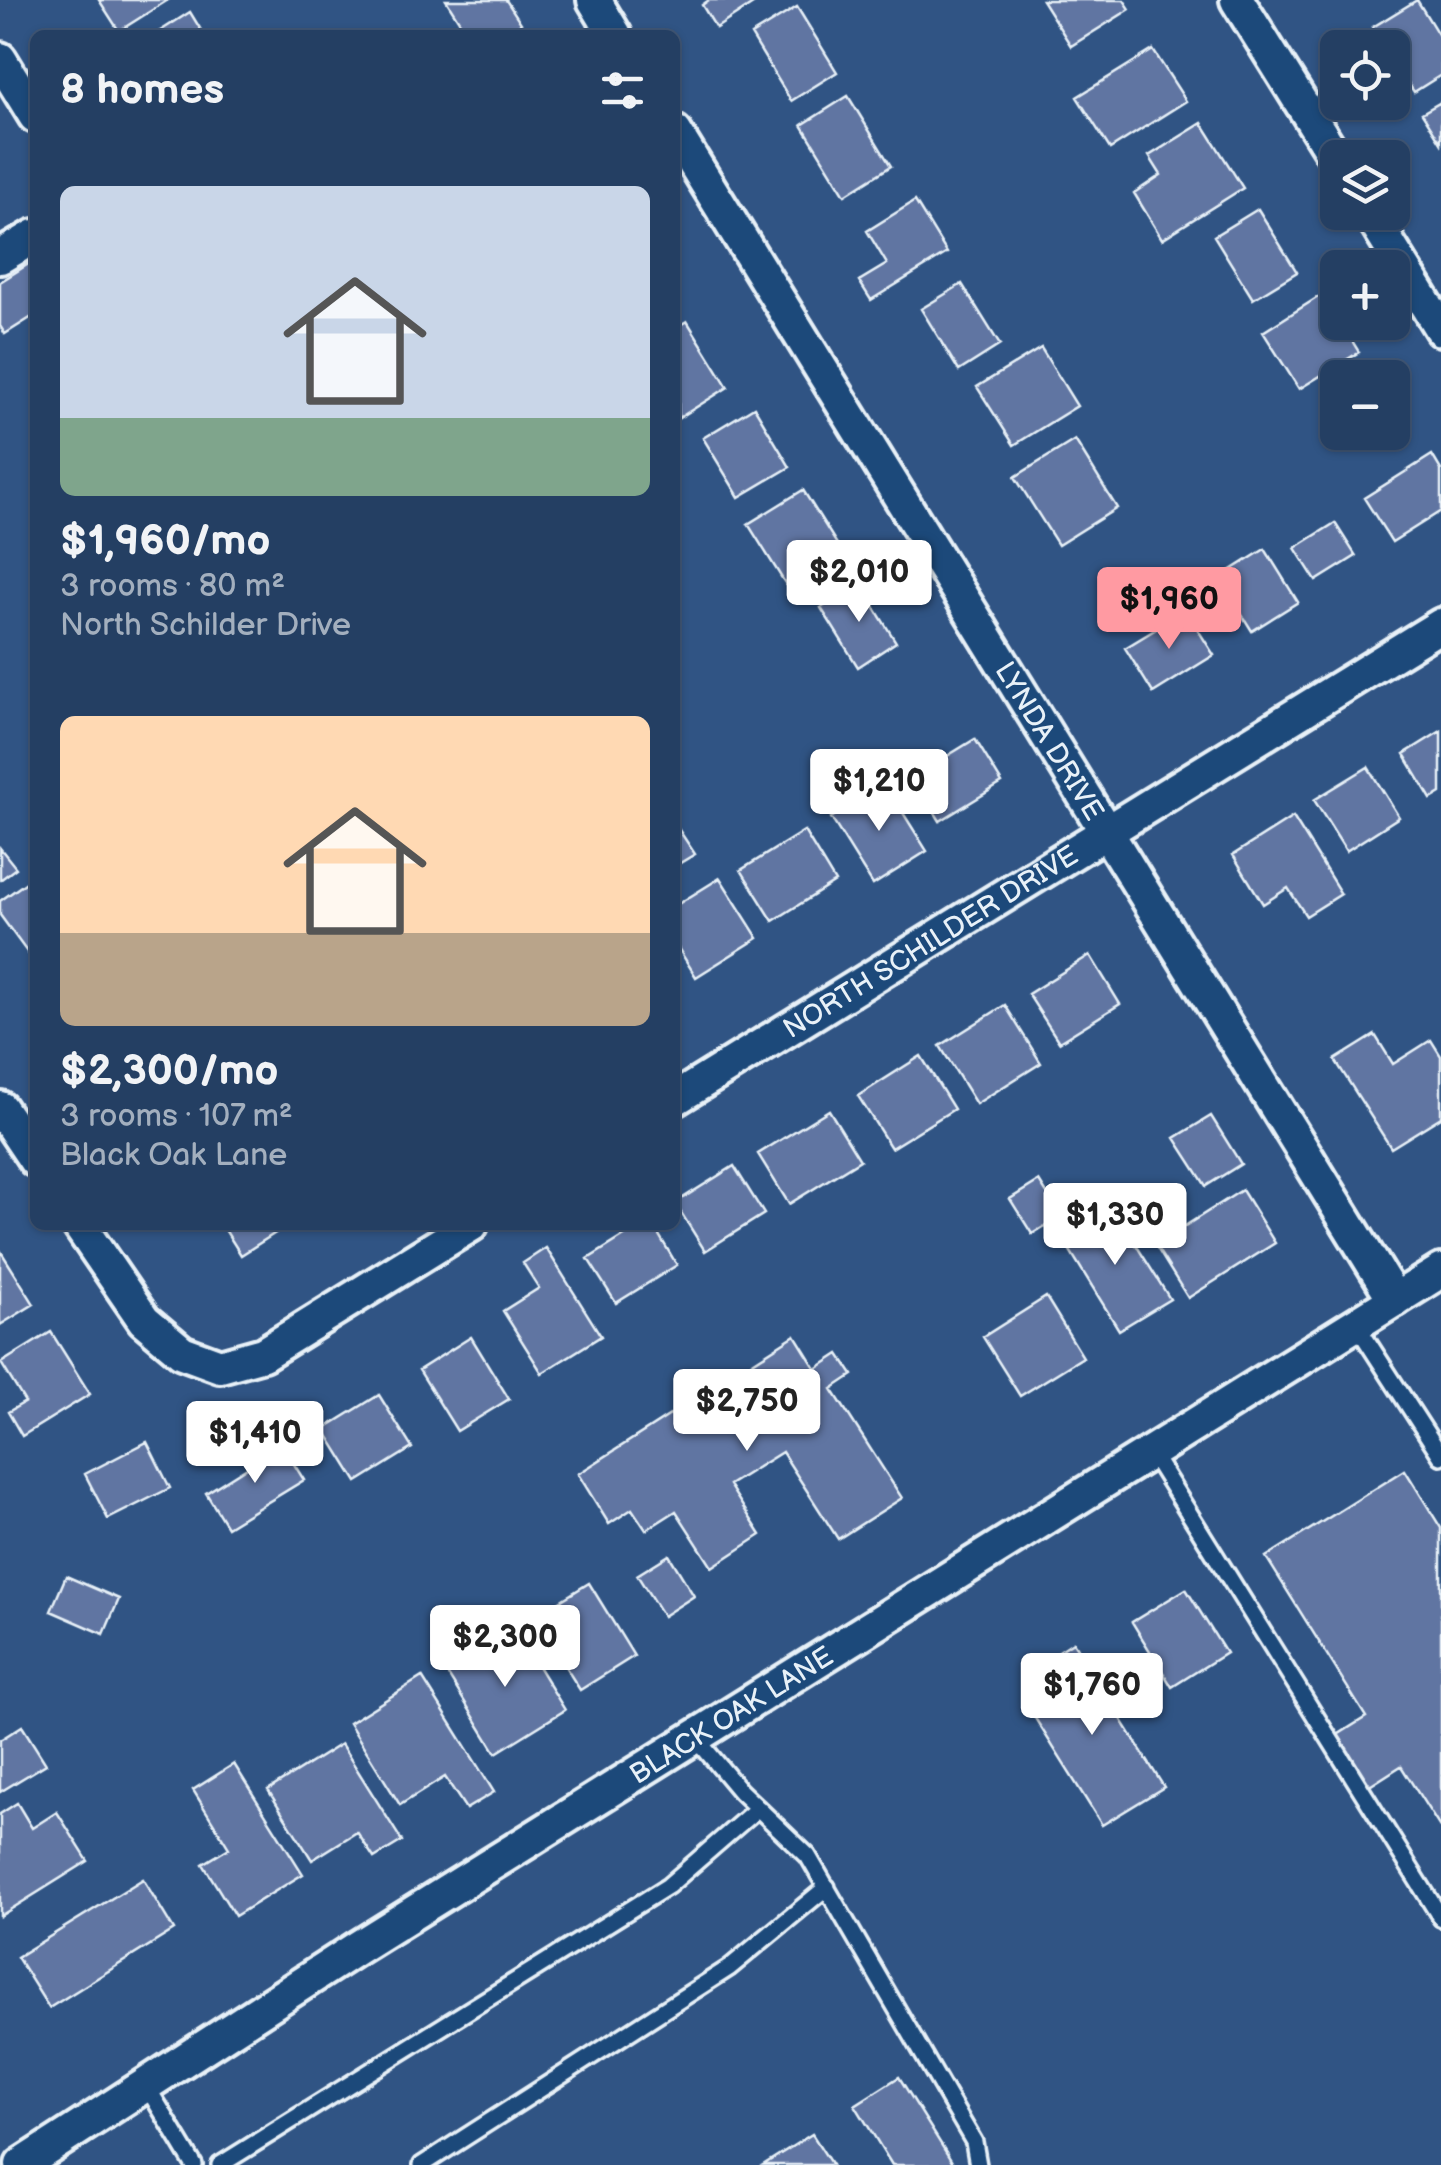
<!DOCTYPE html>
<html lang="en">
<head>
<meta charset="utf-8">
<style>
	body { margin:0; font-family:"Balsamiq Sans",sans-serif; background:#2c4669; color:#f1f3f6; height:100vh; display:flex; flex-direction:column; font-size:38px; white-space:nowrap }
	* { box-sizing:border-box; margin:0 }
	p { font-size:32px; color:#a3afbe }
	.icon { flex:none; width:55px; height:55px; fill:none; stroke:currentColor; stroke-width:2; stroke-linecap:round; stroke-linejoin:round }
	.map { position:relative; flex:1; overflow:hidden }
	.panel { position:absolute; left:30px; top:30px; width:650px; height:1200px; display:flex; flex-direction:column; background:#243f63; border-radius:15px; box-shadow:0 2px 8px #0004,0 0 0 2px #415878 }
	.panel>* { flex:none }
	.controls { position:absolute; left:1320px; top:30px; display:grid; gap:20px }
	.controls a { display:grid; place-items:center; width:90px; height:90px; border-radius:15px; background:#243f63; box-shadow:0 2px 8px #0004,0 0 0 2px #415878; font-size:50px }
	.price { position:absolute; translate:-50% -85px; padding:0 22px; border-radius:10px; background:#fff; color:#222; font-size:32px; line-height:65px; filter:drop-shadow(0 2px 5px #0008) }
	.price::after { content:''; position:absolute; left:50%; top:60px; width:30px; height:22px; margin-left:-15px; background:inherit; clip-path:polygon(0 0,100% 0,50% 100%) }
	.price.on { background:#ff9aa2; color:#111 }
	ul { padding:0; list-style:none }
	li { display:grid; align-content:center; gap:20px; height:530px; padding:0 30px }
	li span { display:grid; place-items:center; height:310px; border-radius:15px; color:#555 }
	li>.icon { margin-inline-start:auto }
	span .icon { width:180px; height:180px; fill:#fffc; stroke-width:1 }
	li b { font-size:42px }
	h2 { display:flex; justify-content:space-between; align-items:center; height:120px; padding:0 30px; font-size:42px }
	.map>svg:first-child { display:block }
</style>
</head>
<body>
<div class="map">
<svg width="1441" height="2165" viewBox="0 0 1441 2165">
	<rect width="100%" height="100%" fill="#305484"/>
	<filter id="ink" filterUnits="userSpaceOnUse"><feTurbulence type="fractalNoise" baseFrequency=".01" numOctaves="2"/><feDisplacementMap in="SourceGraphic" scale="20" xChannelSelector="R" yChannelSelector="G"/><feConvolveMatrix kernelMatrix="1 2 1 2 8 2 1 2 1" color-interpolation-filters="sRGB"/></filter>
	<g filter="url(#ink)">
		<!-- building -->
		<path fill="#6075a2" stroke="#e8f1f8" stroke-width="2.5" d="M99,0H168L119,31Z
			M446,0H506L521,23L502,35H468Z
			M709,0H759L716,28L702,5Z
			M1042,0H1124L1130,9L1071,46Z
			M1417,0L1441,39V75L1414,92L1392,58V48H1386L1373,27Z
			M797,7L837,72L791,101L751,35Z
			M190,12L204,35H154Z
			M1153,50L1186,101L1110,149L1077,97Z
			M848,96L891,166L845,195L802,125Z
			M1441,102V143L1422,113Z
			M1202,123L1243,188L1162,239L1134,193L1161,175L1149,156Z
			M915,201L947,253L871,300L859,281L887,264L867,231Z
			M1258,209L1297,272L1253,299L1214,236Z
			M35,260V315L5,334L0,326V282Z
			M962,284L1000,345L959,371L921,309Z
			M1323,294L1359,352L1299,389L1263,332Z
			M687,321L728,387L679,418L675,328Z
			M1041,348L1077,406L1014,445L977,387Z
			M754,407L790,467L739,497L703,438Z
			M1075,440L1117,508L1058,545L1015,477Z
			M1432,455L1441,470V511L1392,542L1364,498Z
			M803,490L845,557L790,591L748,524Z
			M1335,523L1356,556L1316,581L1295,548Z
			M1265,549L1298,602L1252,631L1219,578Z
			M860,584L896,642L858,667L821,608Z
			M1186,611L1214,655L1153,693L1125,648Z
			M1441,731V793L1431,799L1404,754Z
			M975,739L1002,783L940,821L913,777Z
			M1368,767L1399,817L1346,851L1314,800Z
			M885,784L927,851L873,885L831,818Z
			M1293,817L1341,894L1306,916L1288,888L1263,904L1233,855Z
			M675,824L695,854L675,866Z
			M804,831L835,882L773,921L741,870Z
			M0,848L16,868L0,880Z
			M35,876V963L0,915V901Z
			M720,878L758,938L696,977L675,943V906Z
			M1090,955L1120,1004L1059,1042L1028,994Z
			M1005,1005L1041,1063L976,1104L940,1046Z
			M1375,1035L1393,1064L1431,1040L1441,1056V1117L1391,1148L1335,1060Z
			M921,1056L954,1109L891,1148L858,1096Z
			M829,1110L860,1160L789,1204L758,1154Z
			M1211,1116L1241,1164L1206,1186L1175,1138Z
			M734,1166L764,1214L705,1251L675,1203Z
			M1039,1181L1061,1216L1032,1234L1010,1199Z
			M1242,1190L1275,1243L1188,1298L1155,1245Z
			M1111,1205L1170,1299L1119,1330L1061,1236Z
			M222,1225H288L241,1255Z
			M642,1225H653L677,1265L616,1303L588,1259Z
			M546,1248L601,1336L542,1373L503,1311L539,1288L523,1263Z
			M0,1250L34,1304L0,1325Z
			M1046,1297L1083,1357L1020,1396L983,1337Z
			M51,1332L90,1394L22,1436L8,1412L25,1402L1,1363Z
			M795,1335L816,1369L839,1354L853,1375L832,1389L902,1498L838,1539L782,1452L729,1485L761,1535L712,1567L676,1511L646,1530L632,1509L609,1524L578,1474Z
			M471,1337L509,1399L457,1431L419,1370Z
			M379,1395L412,1448L357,1482L324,1429Z
			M147,1442L170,1488L108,1519L85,1474Z
			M282,1445L304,1480L227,1527L206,1493Z
			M1405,1470L1441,1528V1829L1401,1766L1368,1787L1336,1736L1366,1717L1266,1557Z
			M669,1555L694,1596L663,1616L637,1575Z
			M66,1576L119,1599L104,1634L51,1611Z
			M589,1583L634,1656L580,1690L534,1617Z
			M1186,1589L1226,1653L1172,1687L1132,1622Z
			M514,1627L565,1710L496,1753L445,1670Z
			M1073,1642L1164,1787L1102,1825L1028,1707L1054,1691L1037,1665Z
			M422,1677L494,1792L466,1809L445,1777L400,1805L349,1723Z
			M22,1726L46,1764L0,1792V1740Z
			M341,1744L402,1841L374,1858L357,1832L312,1860L268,1790Z
			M234,1764L303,1874L235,1916L203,1864L229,1848L193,1790Z
			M17,1803L32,1828L57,1812L88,1861L0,1916V1814Z
			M143,1879L174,1930L49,2008L17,1957Z
			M899,2077L954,2165H892L855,2105Z
			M812,2134L832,2165H763Z"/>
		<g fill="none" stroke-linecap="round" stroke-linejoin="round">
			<!-- service casing -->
			<g stroke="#e8f1f8" stroke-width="22">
				<path id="service" d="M1356,1324L1441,1456
					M1151,1452L1441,1918
					M695,1737L740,1791L808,1856L974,2142L978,2165
					M146,2085L194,2165
					M220,2165L668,1886L758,1808
					M422,2165L729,1968L827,1887"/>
			</g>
			<!-- minor casing -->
			<g stroke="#e8f1f8" stroke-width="40">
				<g id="minor">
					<path d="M594,0L615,35"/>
					<path d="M1237,0L1338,162"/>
					<path d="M0,59L35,116"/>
					<path id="s1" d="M675,132L1395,1300"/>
					<path d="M1369,212L1441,329"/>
					<path d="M0,257L35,236"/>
					<path id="s2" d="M675,1099L1441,625"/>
					<path d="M0,1108L35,1160"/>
					<path d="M79,1225L144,1320L182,1352L220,1366L263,1354L471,1225"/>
					<path id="s3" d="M22,2165L357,1948L1441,1271"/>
				</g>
			</g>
			<!-- service -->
			<use href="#service" stroke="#1f4a7a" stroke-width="15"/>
			<!-- minor -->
			<use href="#minor" stroke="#1f4a7a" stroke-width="32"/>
		</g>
	</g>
	<g text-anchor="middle" stroke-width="9" stroke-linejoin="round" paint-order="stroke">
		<!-- street labels -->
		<g font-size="28" fill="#e8f1f8" stroke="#1f4a7a">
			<text dy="10" stroke="none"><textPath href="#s1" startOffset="715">LYNDA DRIVE</textPath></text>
			<text dy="10" stroke="none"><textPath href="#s2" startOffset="300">NORTH SCHILDER DRIVE</textPath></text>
			<text dy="10" stroke="none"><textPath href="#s3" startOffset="840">BLACK OAK LANE</textPath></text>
		</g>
	</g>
</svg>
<div class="controls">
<a><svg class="icon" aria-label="locate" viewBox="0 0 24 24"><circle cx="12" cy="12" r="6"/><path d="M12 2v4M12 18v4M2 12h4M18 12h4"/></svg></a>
<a><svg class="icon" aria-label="layers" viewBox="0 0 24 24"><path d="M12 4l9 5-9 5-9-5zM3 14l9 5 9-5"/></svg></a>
<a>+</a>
<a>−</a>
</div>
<b class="price" style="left:859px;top:625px">$2,010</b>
<b class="price on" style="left:1169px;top:652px">$1,960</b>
<b class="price" style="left:879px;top:834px">$1,210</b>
<b class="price" style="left:1115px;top:1268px">$1,330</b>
<b class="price" style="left:747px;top:1454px">$2,750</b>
<b class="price" style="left:255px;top:1486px">$1,410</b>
<b class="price" style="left:505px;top:1690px">$2,300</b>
<b class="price" style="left:1092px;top:1738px">$1,760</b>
<section class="panel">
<h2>8 homes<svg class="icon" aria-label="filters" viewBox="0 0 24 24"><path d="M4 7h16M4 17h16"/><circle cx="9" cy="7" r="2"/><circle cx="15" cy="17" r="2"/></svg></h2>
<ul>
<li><span style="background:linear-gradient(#c9d6e8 75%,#7fa58c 0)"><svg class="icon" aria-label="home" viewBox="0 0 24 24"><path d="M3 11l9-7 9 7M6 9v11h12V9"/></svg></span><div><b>$1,960/mo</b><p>3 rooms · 80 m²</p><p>North Schilder Drive</p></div></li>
<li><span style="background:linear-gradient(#ffd9b3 70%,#b9a48a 0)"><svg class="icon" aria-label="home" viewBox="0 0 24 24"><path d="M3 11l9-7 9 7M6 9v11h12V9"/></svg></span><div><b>$2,300/mo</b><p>3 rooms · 107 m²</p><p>Black Oak Lane</p></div></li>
</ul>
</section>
</div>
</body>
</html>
